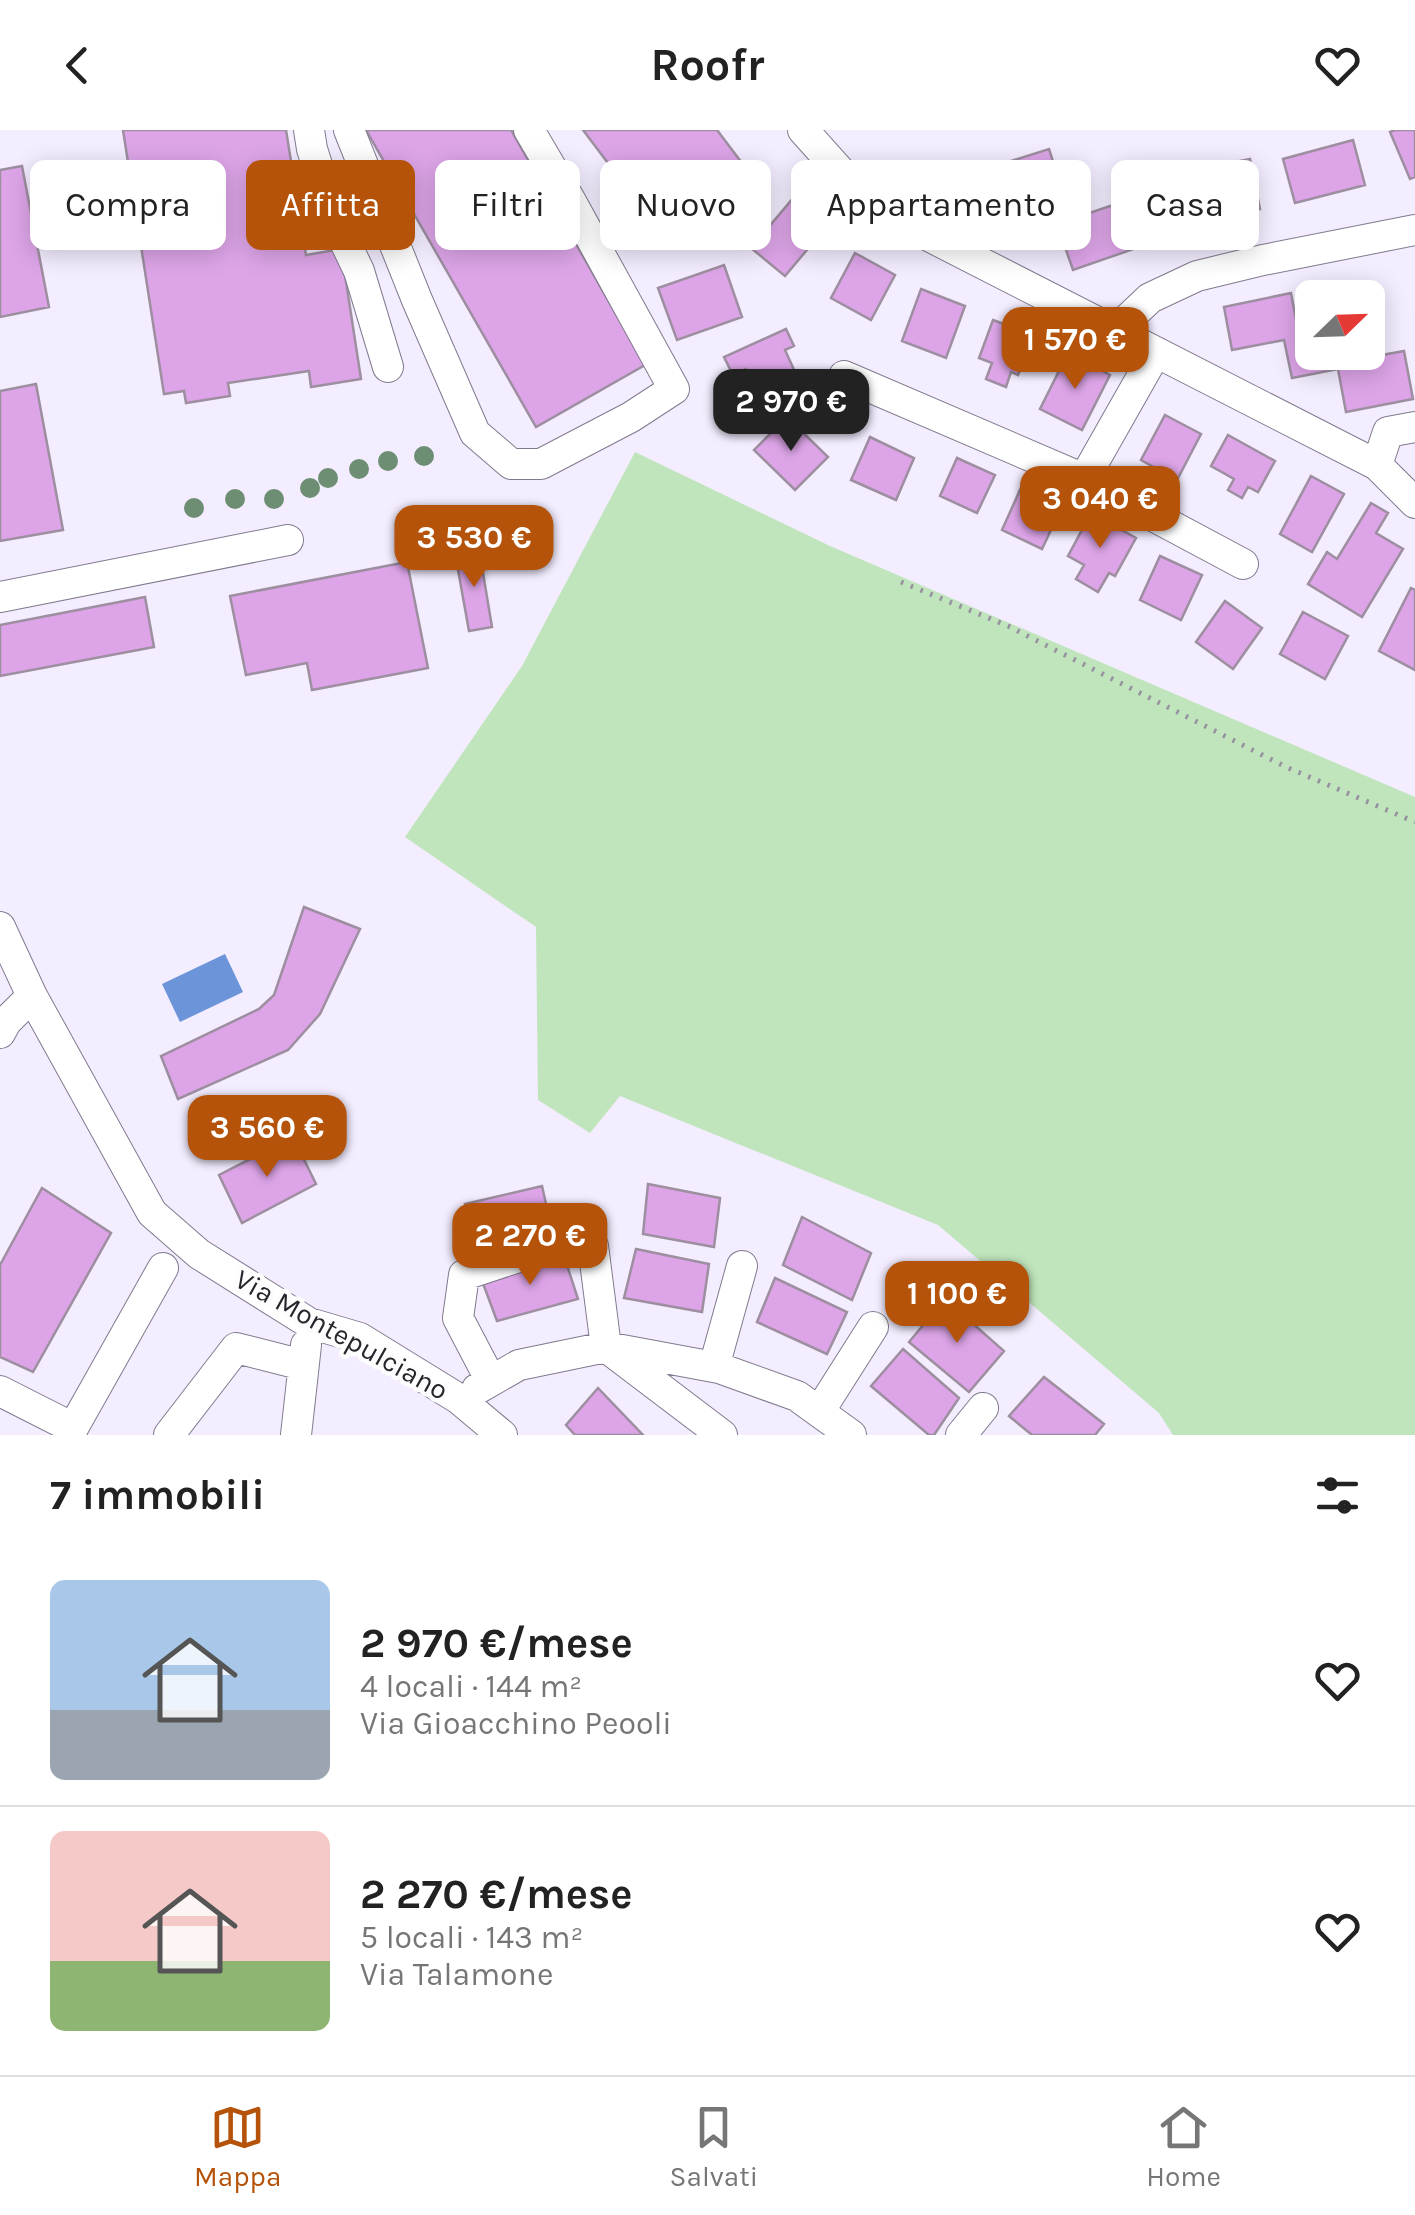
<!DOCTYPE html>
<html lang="it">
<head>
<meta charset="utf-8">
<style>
	body { margin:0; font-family:Karla,sans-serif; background:#f2f2f2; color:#222; height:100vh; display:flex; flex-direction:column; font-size:38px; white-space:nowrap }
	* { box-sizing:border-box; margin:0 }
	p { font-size:32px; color:#767676 }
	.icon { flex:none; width:55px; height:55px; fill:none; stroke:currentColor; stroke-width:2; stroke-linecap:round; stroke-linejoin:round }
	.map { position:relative; height:1305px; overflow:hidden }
	.details { display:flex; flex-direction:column; background:#fff; flex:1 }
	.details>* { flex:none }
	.top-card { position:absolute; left:30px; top:30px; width:1355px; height:90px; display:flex; gap:20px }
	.needle { width:65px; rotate:67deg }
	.buttons { position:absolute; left:1295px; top:150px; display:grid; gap:20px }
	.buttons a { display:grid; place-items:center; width:90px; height:90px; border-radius:15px; background:#fff; box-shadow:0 5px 25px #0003; font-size:50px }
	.price { position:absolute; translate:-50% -85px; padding:0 22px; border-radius:20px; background:#b45309; color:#fff; font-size:32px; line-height:65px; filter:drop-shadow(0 2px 5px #0008) }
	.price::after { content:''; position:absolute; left:50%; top:60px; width:30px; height:22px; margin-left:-15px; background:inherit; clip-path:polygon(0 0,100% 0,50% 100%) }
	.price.selected { background:#222; color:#fff }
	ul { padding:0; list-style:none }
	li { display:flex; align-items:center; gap:30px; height:250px; padding:0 50px }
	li+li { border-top:2px solid #e0e0e0 }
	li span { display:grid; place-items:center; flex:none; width:280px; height:200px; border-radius:15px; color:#555 }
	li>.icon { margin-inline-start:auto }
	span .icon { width:120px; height:120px; fill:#fffc; stroke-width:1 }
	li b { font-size:42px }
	h2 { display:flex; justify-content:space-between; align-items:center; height:120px; padding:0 50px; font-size:42px }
	.tag { padding:0 35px; border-radius:15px; background:#fff; box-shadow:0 5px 25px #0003; font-size:35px; line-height:90px }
	.tag.selected { background:#b45309; color:#fff }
	header { display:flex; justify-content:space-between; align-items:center; height:130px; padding:0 50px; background:#fff; font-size:45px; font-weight:700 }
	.menu { display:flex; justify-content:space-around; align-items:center; height:140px; border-top:2px solid #e0e0e0; background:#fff; font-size:28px; color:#767676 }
	.menu a { display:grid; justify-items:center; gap:5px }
	.menu .selected { color:#b45309 }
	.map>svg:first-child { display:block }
</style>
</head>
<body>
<header><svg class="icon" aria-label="back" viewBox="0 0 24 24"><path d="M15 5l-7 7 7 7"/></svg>Roofr<svg class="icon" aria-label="heart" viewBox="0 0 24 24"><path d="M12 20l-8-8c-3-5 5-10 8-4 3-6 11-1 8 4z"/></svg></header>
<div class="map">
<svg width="1415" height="1305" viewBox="0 0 1415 1305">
	<rect width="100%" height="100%" fill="#f3edff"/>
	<!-- green -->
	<path fill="#c0e5bc" d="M635,322L830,416L1415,667V1305H1173L1159,1283L938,1095L620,966L590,1003L538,970L536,797L405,707L522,536Z"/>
	<!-- water -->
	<path fill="#6c94d8" d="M225,824L243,862L180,892L162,854Z"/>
	<!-- building -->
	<path fill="#dda5e8" stroke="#9d8ea0" stroke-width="2.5" d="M123,0H286L306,125L341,119L361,249L311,257L309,241L228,253L230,266L186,273L184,261L164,264Z
		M366,0H511L645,235L536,297Z
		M583,0H717L745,37L660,102Z
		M1395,0H1415V47L1410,49L1390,2Z
		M1353,10L1365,55L1295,73L1283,29Z
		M1049,19L1064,66L970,96L955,49Z
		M1250,29L1260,79L1189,93L1180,43Z
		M22,36L49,177L0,187V40Z
		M1148,63L1165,108L1073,140L1057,94Z
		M794,67L828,95L785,146L751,118Z
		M855,123L895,145L871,190L831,168Z
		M724,135L742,187L677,210L658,158Z
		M921,159L965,176L946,228L902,211Z
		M1291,163L1298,200L1312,197V222H1352L1354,230L1404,221L1413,269L1346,282L1338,239L1292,248L1284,210L1232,220L1224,177Z
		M993,190L1034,205L1018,245L1011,242L1006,257L986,249L992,233L979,228Z
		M786,199L794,216L785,220L795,242L756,260L746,239L733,245L724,227Z
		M1068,223L1110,245L1082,300L1040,279Z
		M36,254L63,400L0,411V261Z
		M1165,285L1201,304L1177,350L1141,330Z
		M787,287L828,327L795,360L754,320Z
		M1228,305L1275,331L1258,362L1248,357L1242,368L1228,360L1234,349L1211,336Z
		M870,307L914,328L896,370L851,350Z
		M957,328L995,345L977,383L940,366Z
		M1311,346L1344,364L1312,422L1280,404Z
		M1024,351L1065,370L1042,419L1002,400Z
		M1371,373L1388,383L1376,403L1403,419L1362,487L1308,454L1327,422L1337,429Z
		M1091,383L1136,408L1115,446L1109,443L1098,462L1076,449L1084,435L1068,426Z
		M479,419L492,497L469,501L455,423Z
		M1160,426L1202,445L1181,490L1140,470Z
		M407,432L428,538L312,560L307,533L246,545L230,466Z
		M1411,458L1415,460V540L1379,521Z
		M145,467L154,517L0,546V495Z
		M1225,471L1262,498L1233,539L1196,512Z
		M1303,482L1348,506L1325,549L1280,524Z
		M304,777L360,799L320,884L288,920L178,969L161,926L259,879L274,865Z
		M293,1007L316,1054L242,1093L219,1045Z
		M648,1054L720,1068L714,1117L643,1104Z
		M542,1056L553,1105L477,1122L465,1074Z
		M42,1058L111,1103L33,1242L0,1227V1135Z
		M802,1087L871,1123L852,1170L783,1135Z
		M636,1119L709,1134L702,1182L624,1168Z
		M563,1123L578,1169L497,1191L481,1148Z
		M775,1148L847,1182L827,1224L757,1192Z
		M945,1169L1004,1221L969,1262L909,1212Z
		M903,1219L959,1268L934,1305H929L871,1256Z
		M1044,1247L1104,1294L1095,1305H1032L1009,1286Z
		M598,1258L643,1305H575L566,1295Z"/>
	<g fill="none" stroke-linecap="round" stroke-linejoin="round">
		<!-- minor casing -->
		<g stroke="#817a8e" stroke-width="32">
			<path id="minor" d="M309,0L312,19L334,89L359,141L388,237
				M349,0L417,170L475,303L511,334H541L631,287L674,259L569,68L529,0
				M803,0L872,77L1377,335L1415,373
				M1115,201L1150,168L1197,146L1263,130L1415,100
				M844,246L1084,349L1243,434
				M1377,335L1388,302L1415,297
				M1084,349L1156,222
				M0,467L288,410
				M0,797L32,866L152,1083L199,1124L309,1193L360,1208L459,1269L502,1305
				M0,903L6,892L32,866
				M714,1237L742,1136
				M491,1251L458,1188L464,1145L582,1106L593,1116L606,1217L722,1305
				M477,1259L519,1235L606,1217L719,1238L797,1266L851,1305
				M0,1261L73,1298
				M819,1282L873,1197
				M69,1305L163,1138
				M169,1305L236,1218L303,1235
				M296,1305L306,1215
				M961,1305L983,1278"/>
		</g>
		<!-- path -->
		<path stroke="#96919f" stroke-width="5" stroke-dasharray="2.5 8" stroke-linecap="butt" d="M901,452L1008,496L1286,637L1415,692"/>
		<!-- minor -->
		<use href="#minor" stroke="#fff" stroke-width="30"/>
	</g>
	<!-- trees -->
	<g fill="#6d8e73">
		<circle cx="424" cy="326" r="10"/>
		<circle cx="388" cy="331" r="10"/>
		<circle cx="359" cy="339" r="10"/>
		<circle cx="328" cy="348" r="10"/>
		<circle cx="310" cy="358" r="10"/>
		<circle cx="235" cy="369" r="10"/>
		<circle cx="274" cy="369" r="10"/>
		<circle cx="194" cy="378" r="10"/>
	</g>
	<g text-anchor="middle" stroke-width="9" stroke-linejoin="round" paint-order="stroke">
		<!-- street labels -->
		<g font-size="28" fill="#28252d" stroke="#fdfdfd">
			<text transform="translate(342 1204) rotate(29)" y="10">Via Montepulciano</text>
		</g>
	</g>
</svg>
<div class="buttons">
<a><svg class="needle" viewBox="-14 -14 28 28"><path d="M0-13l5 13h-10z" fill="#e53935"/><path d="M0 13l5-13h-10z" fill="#767676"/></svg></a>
</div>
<b class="price" style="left:1075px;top:262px">1 570 €</b>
<b class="price selected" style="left:791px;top:324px">2 970 €</b>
<b class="price" style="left:1100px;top:421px">3 040 €</b>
<b class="price" style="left:474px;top:460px">3 530 €</b>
<b class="price" style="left:267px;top:1050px">3 560 €</b>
<b class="price" style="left:530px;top:1158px">2 270 €</b>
<b class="price" style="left:957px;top:1216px">1 100 €</b>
<div class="top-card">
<a class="tag">Compra</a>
<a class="tag selected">Affitta</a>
<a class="tag">Filtri</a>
<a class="tag">Nuovo</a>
<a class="tag">Appartamento</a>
<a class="tag">Casa</a>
</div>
</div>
<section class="details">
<h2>7 immobili<svg class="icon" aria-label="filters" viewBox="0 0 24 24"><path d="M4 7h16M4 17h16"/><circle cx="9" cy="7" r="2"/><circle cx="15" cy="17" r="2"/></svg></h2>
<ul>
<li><span style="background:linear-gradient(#a9c7e8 65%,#9aa5b1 0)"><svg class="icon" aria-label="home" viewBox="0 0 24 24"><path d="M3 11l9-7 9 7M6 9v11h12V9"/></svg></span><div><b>2 970 €/mese</b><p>4 locali · 144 m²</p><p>Via Gioacchino Peooli</p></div><svg class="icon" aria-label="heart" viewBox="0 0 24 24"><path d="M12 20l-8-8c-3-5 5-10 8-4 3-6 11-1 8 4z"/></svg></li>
<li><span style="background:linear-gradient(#f6c9c9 65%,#8fb573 0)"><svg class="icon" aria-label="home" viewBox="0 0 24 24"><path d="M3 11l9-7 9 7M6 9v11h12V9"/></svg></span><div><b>2 270 €/mese</b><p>5 locali · 143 m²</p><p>Via Talamone</p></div><svg class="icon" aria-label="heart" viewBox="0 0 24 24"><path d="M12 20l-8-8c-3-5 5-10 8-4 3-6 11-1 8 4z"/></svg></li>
</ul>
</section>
<nav class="menu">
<a class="selected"><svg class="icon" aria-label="map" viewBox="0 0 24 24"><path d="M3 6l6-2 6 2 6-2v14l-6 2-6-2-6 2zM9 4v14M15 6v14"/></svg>Mappa</a>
<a><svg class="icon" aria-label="saved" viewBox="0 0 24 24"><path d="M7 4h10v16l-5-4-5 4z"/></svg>Salvati</a>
<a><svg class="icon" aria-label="home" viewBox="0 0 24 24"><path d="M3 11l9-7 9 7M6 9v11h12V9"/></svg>Home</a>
</nav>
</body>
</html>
